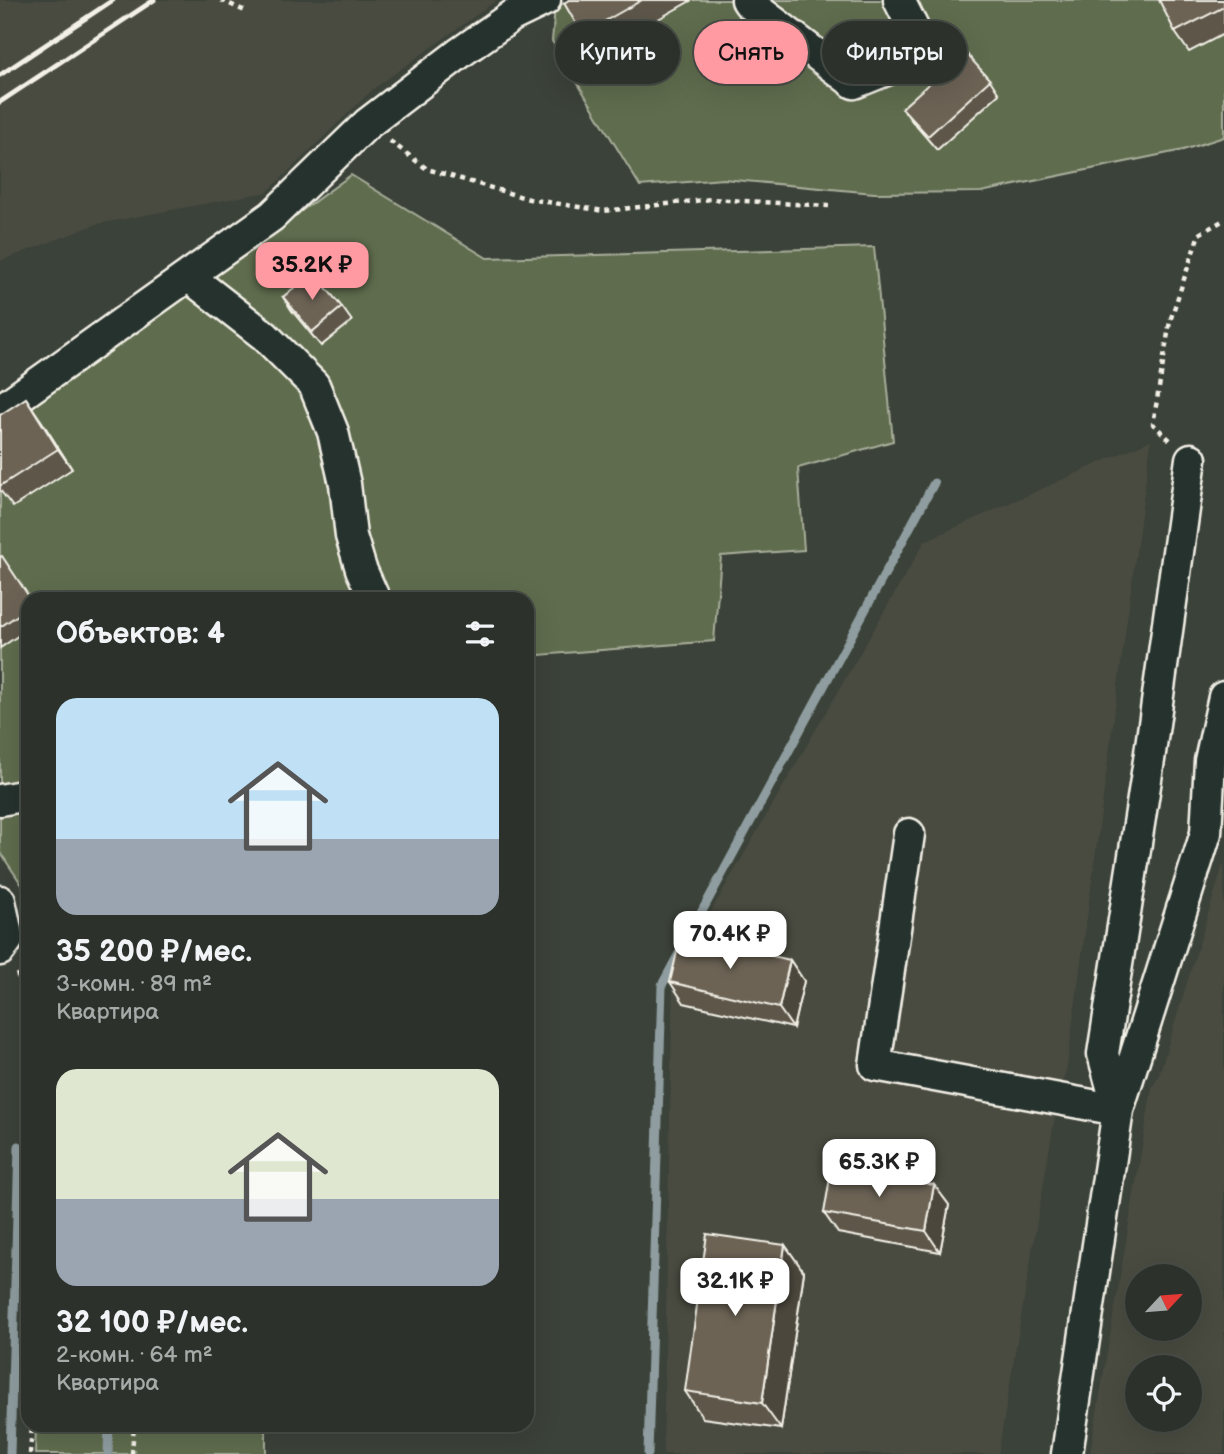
<!DOCTYPE html>
<html lang="ru">
<head>
<meta charset="utf-8">
<style>
	body { margin:0; font-family:"Balsamiq Sans",sans-serif; background:#383e37; color:#f1f3f6; height:100vh; display:flex; flex-direction:column; font-size:26px; white-space:nowrap }
	* { box-sizing:border-box; margin:0 }
	p { font-size:23px; color:#a6aaa9 }
	.icon { flex:none; width:38px; height:38px; fill:none; stroke:currentColor; stroke-width:2; stroke-linecap:round; stroke-linejoin:round }
	.map { position:relative; flex:1; overflow:hidden }
	.details { position:absolute; left:21px; top:592px; width:513px; height:840px; display:flex; flex-direction:column; background:#2c322b; border-radius:21px; box-shadow:0 7px 28px #0002,0 0 0 2px #484d47 }
	.details>* { flex:none }
	.guide { position:absolute; left:555px; top:21px; width:564px; height:63px; display:flex; gap:14px }
	.needle { width:46px; rotate:64deg }
	.fabs { position:absolute; left:1125px; top:1264px; display:grid; gap:14px }
	.fabs a { display:grid; place-items:center; width:77px; height:77px; border-radius:50%; background:#2c322b; box-shadow:0 7px 28px #0002,0 0 0 2px #484d47; font-size:35px }
	.price { position:absolute; translate:-50% -60px; padding:0 16px; border-radius:14px; background:#fff; color:#222; font-size:23px; line-height:46px; filter:drop-shadow(0 2px 4px #0008) }
	.price::after { content:''; position:absolute; left:50%; top:42px; width:21px; height:16px; margin-left:-10px; background:inherit; clip-path:polygon(0 0,100% 0,50% 100%) }
	.price.selected { background:#ff9aa2; color:#111 }
	ul { padding:0; list-style:none }
	li { display:grid; align-content:center; gap:14px; height:371px; padding:0 35px }
	li span { display:grid; place-items:center; height:217px; border-radius:21px; color:#555 }
	li>.icon { margin-inline-start:auto }
	span .icon { width:126px; height:126px; fill:#fffc; stroke-width:1 }
	li b { font-size:30px }
	h2 { display:flex; justify-content:space-between; align-items:center; height:84px; padding:0 35px; font-size:30px }
	.tag { padding:0 24px; border-radius:32px; background:#2c322b; box-shadow:0 7px 28px #0002,0 0 0 2px #484d47; font-size:24px; line-height:63px }
	.tag.selected { background:#ff9aa2; color:#111 }
	.map>svg:first-child { display:block }
</style>
</head>
<body>
<div class="map">
<svg width="1224" height="1454" viewBox="0 0 1224 1454">
	<rect width="100%" height="100%" fill="#3b4239"/>
	<filter id="ink" filterUnits="userSpaceOnUse"><feTurbulence type="fractalNoise" baseFrequency=".0143" numOctaves="2"/><feDisplacementMap in="SourceGraphic" scale="14" xChannelSelector="R" yChannelSelector="G"/><feConvolveMatrix kernelMatrix="1 2 1 2 8 2 1 2 1" color-interpolation-filters="sRGB"/></filter>
	<g filter="url(#ink)">
		<!-- built -->
		<path fill="#4a4c41" fill-rule="evenodd" d="M0,0H497L373,89L267,192L97,224L0,261Z
			M1151,440L1067,1066L1053,1127L998,1454H663L673,977L925,541Z
			M1224,862V1454H1090L1152,1088L1159,1075ZM1138,1276H1190V1328H1138ZM1138,1367H1190V1419H1138Z"/>
		<!-- green -->
		<path fill="#5e6c4e" stroke="#a9ae9b" stroke-width="2" d="M573,0H1224V137L1183,150L981,192L874,193L723,179L640,186L552,41L555,7Z
			M351,175L487,258L874,247L893,441L798,468L804,550L721,556L714,641L527,656V598H28V894L0,852V430Z
			M36,1425H266V1454H35Z"/>
		<g fill="none" stroke-linecap="round" stroke-linejoin="round">
			<!-- stream -->
			<path stroke="#8f9da0" stroke-width="9" d="M10,1454L19,1146
				M108,1454L109,1424
				M648,1454L662,985L934,483"/>
			<!-- minor casing -->
			<g stroke="#f4f1e8" stroke-width="35">
				<path id="minor" d="M747,0L749,3L854,83L926,54L899,0
					M188,276L265,336L314,385L333,432L345,484L351,536L361,569L374,598
					M0,410L272,216L367,124L461,52L512,16L545,0
					M0,800L28,795
					M909,834L875,1065L1118,1110
					M0,901L8,939L0,950
					M1118,1109L1103,1054L1149,760L1191,459
					M1067,1454L1118,1110L1206,833L1210,761L1224,697"/>
			</g>
			<!-- path -->
			<path stroke="#f4f1e8" stroke-width="4.5" stroke-dasharray="5 5" stroke-linecap="butt" d="M221,0L245,11
				M390,141L427,169L529,199L604,211L712,199L829,206
				M1170,440L1153,424L1170,321L1199,234L1224,220
				M17,973L28,1015
				M30,1454L32,1424
				M132,1454L134,1424"/>
			<!-- minor -->
			<use href="#minor" stroke="#26332d" stroke-width="30"/>
			<!-- rail -->
			<path stroke="#f4f1e8" stroke-width="5" d="M0,75L113,0
				M0,102L154,0"/>
		</g>
		<!-- wall -->
		<path fill="#5d5649" stroke="#f4f1e8" stroke-width="2" d="M569,0H692L596,54L582,34Z
			M1224,0V34L1189,52L1175,32Z
			M917,62L946,67L990,80L999,94L937,150L912,121L902,108L931,82Z
			M283,297L342,307L352,321L321,346L292,311Z
			M0,415L40,419L72,469L13,507L0,490Z
			M0,557L28,598V629L0,648Z
			M790,960L804,981L793,1028L684,1003L670,982Z
			M934,1185L949,1205L940,1252L838,1233L824,1213Z
			M785,1245L804,1272L781,1429L703,1418L685,1391Z"/>
		<!-- shaded-wall -->
		<path fill="#4c463c" stroke="#f4f1e8" stroke-width="2" d="M26,398L40,419L72,469L58,449Z
			M790,960L804,981L793,1028L779,1008Z
			M934,1185L949,1205L940,1252L926,1231Z
			M785,1245L804,1272L781,1429L762,1403Z"/>
		<!-- building -->
		<path fill="#6c6455" stroke="#f4f1e8" stroke-width="2" d="M569,0H642L582,34L564,3Z
			M1159,0H1224V7L1175,32Z
			M930,50L946,67L964,51L990,80L928,136L902,108L932,81L917,62Z
			M313,272L342,307L312,332L283,297Z
			M26,398L58,449L0,486V415Z
			M2,556L30,598H28V608L0,627V557Z
			M681,935L790,960L779,1008L670,982Z
			M832,1166L934,1185L926,1231L824,1213Z
			M707,1234L785,1245L762,1403L685,1391Z"/>
	</g>
</svg>
<div class="fabs">
<a><svg class="needle" viewBox="-14 -14 28 28"><path d="M0-13l5 13h-10z" fill="#e53935"/><path d="M0 13l5-13h-10z" fill="#a6aaa9"/></svg></a>
<a><svg class="icon" aria-label="locate" viewBox="0 0 24 24"><circle cx="12" cy="12" r="6"/><path d="M12 2v4M12 18v4M2 12h4M18 12h4"/></svg></a>
</div>
<b class="price selected" style="left:312px;top:302px">35.2K ₽</b>
<b class="price" style="left:730px;top:971px">70.4K ₽</b>
<b class="price" style="left:879px;top:1199px">65.3K ₽</b>
<b class="price" style="left:735px;top:1318px">32.1K ₽</b>
<div class="guide">
<a class="tag">Купить</a>
<a class="tag selected">Снять</a>
<a class="tag">Фильтры</a>
</div>
<section class="details">
<h2>Объектов: 4<svg class="icon" aria-label="filters" viewBox="0 0 24 24"><path d="M4 7h16M4 17h16"/><circle cx="9" cy="7" r="2"/><circle cx="15" cy="17" r="2"/></svg></h2>
<ul>
<li><span style="background:linear-gradient(#bfe0f5 65%,#9aa5b1 0)"><svg class="icon" aria-label="home" viewBox="0 0 24 24"><path d="M3 11l9-7 9 7M6 9v11h12V9"/></svg></span><div><b>35 200 ₽/мес.</b><p>3-комн. · 89 m²</p><p>Квартира</p></div></li>
<li><span style="background:linear-gradient(#dfe7d0 60%,#9aa5b1 0)"><svg class="icon" aria-label="home" viewBox="0 0 24 24"><path d="M3 11l9-7 9 7M6 9v11h12V9"/></svg></span><div><b>32 100 ₽/мес.</b><p>2-комн. · 64 m²</p><p>Квартира</p></div></li>
</ul>
</section>
</div>
</body>
</html>
